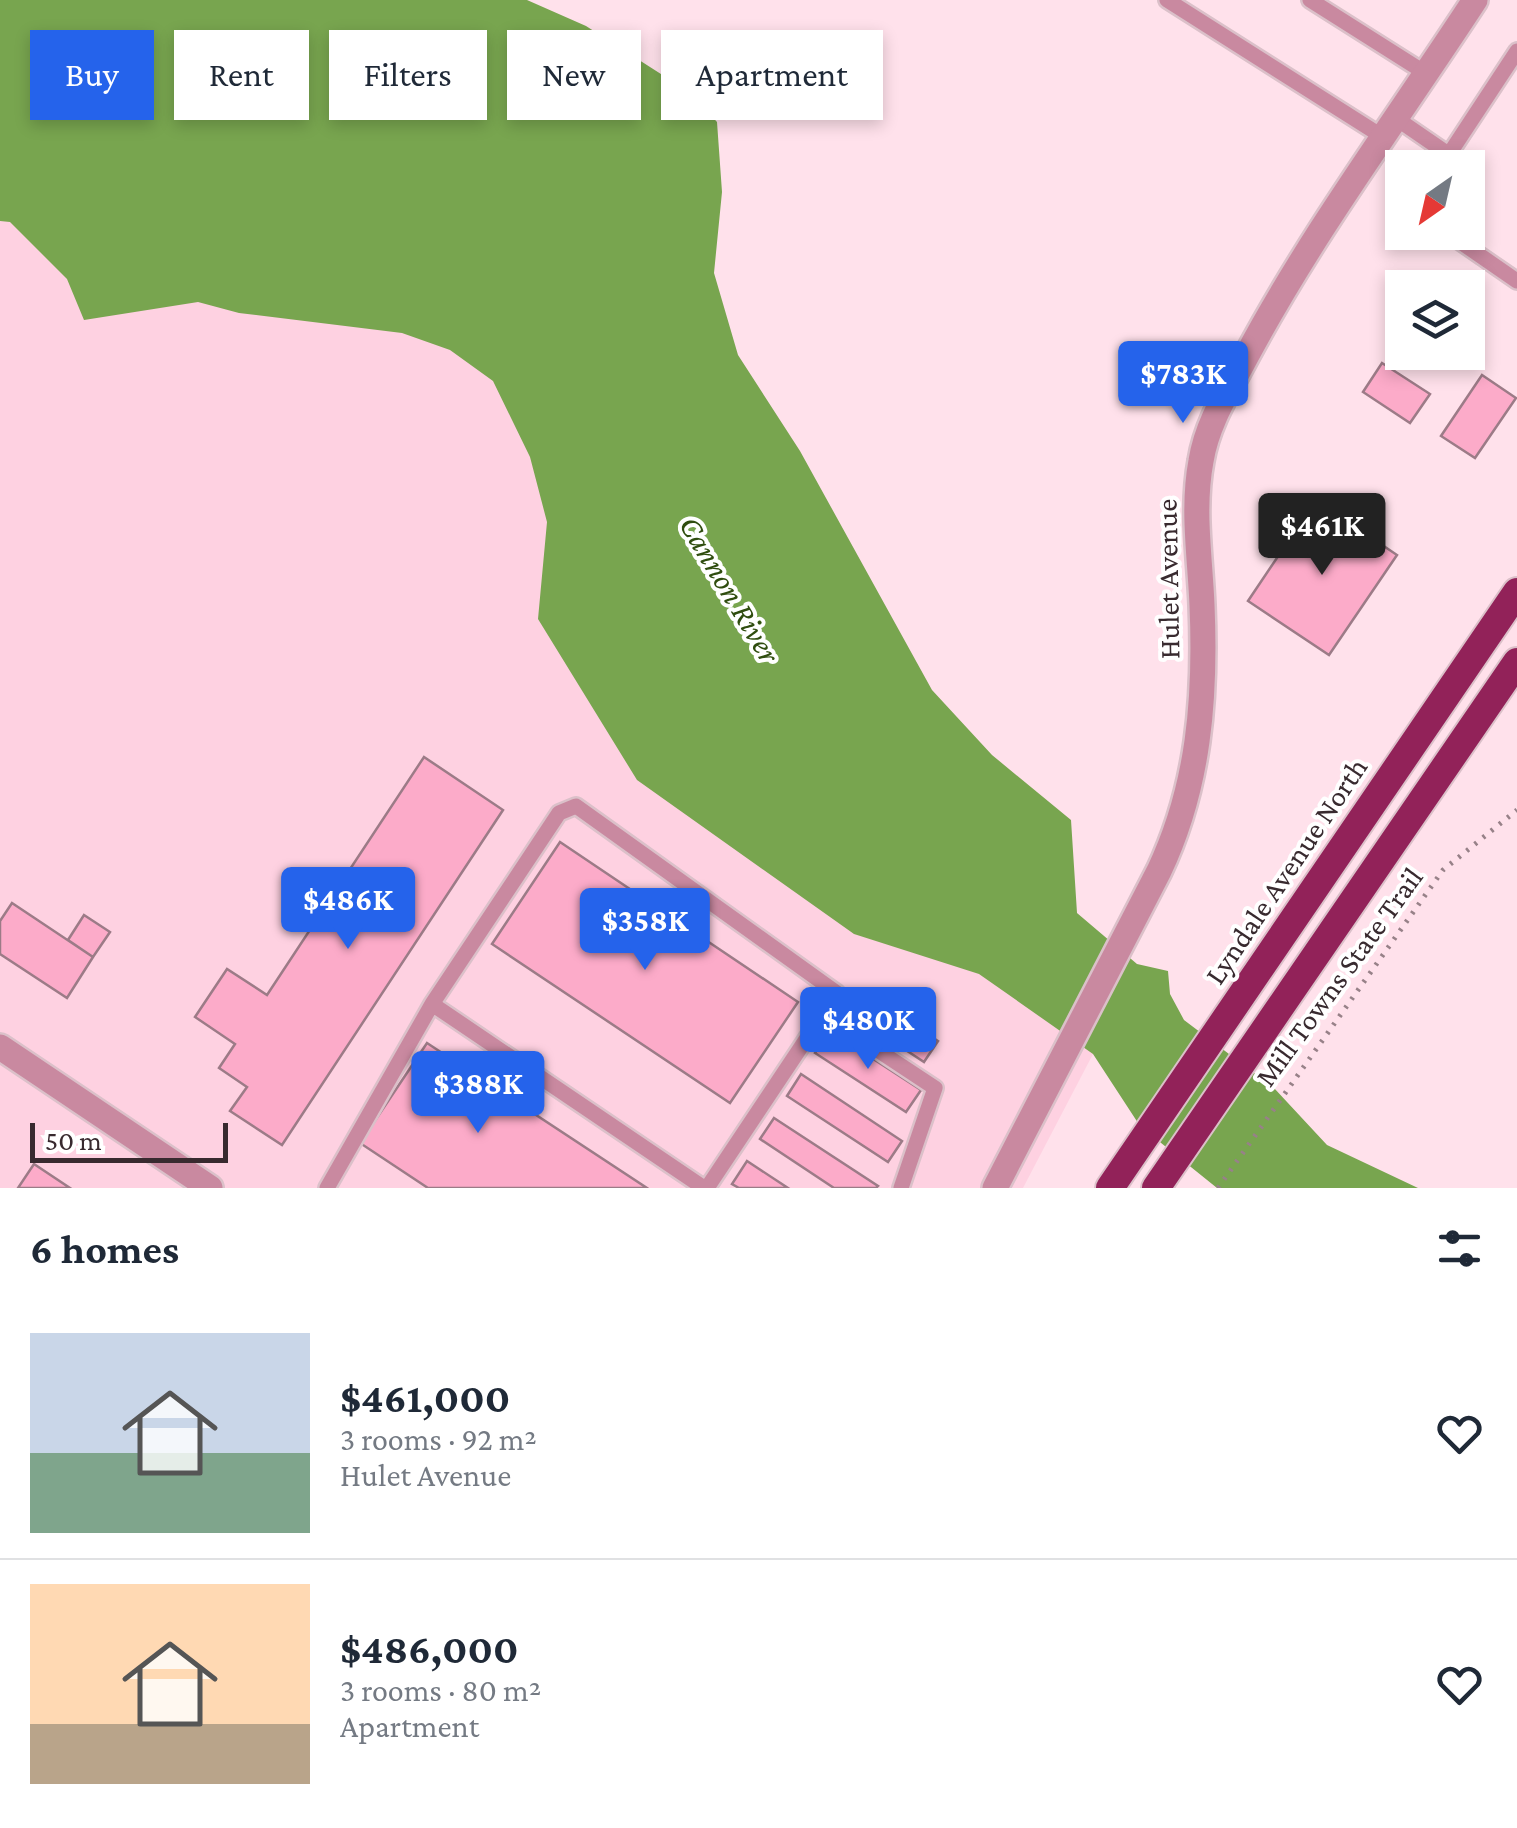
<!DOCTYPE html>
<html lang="en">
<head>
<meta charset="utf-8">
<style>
	body { margin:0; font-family:"Crimson Pro",serif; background:#f6f6f7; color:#1f2937; height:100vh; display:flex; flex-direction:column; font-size:38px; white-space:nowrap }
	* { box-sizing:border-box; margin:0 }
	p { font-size:32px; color:#747a83 }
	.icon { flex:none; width:55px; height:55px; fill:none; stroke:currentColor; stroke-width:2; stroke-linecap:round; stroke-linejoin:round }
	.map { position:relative; height:1188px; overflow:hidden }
	.details { display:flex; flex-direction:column; background:#fff; flex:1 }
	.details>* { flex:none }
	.top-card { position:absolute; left:30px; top:30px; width:1000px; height:90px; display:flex; gap:20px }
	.needle { width:65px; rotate:214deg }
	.controls { position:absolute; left:1385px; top:150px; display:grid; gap:20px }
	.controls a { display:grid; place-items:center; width:100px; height:100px; border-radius:0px; background:#fff; box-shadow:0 5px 15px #0003; font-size:50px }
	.scale { position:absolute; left:30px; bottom:25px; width:198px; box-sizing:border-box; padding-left:10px; border:5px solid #382a2f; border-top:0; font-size:28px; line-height:35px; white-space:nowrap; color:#382a2f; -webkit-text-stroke:8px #fff; paint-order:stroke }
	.price { position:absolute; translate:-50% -85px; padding:0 22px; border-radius:10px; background:#2563eb; color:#fff; font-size:32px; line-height:65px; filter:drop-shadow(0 2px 5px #0008) }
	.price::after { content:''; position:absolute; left:50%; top:60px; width:30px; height:22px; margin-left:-15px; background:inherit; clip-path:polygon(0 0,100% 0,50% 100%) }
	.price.selected { background:#222; color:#fff }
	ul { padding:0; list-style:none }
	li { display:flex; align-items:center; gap:30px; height:250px; padding:0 30px }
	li+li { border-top:2px solid #e0e1e3 }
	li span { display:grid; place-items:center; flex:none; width:280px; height:200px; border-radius:0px; color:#555 }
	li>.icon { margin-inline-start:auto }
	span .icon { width:120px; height:120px; fill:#fffc; stroke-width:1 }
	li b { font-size:42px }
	h2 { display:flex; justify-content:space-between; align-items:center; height:120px; padding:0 30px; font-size:42px }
	.pill { padding:0 35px; border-radius:0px; background:#fff; box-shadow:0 5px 15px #0003; font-size:35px; line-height:90px }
	.pill.selected { background:#2563eb; color:#fff }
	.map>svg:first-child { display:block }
</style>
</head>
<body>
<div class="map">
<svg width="1517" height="1188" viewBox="0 0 1517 1188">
	<rect width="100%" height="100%" fill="#ffe1eb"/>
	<!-- built -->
	<path fill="#fed1e1" d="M0,82L390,175L1093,1054L1023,1188H0Z"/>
	<!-- water -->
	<path fill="#78a54f" d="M0,0H527L586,26L689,92L717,122L722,192L714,273L738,355L800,451L932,690L992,755L1071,820L1077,913L1137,964L1168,971L1170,994L1184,1020L1274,1088L1327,1145L1418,1188H1217L1140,1126L1093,1054L979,974L854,934L637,780L538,619L547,522L530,457L493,381L450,350L402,333L239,313L198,302L84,320L67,279L10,222L0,221Z"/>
	<!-- building -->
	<path fill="#fcabc9" stroke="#9c7b87" stroke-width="2.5" d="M1382,363L1430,394L1410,423L1363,392Z
		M1482,375L1516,398L1475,458L1441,436Z
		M1316,500L1397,555L1329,655L1248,601Z
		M424,757L503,810L282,1145L230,1111L247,1087L219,1068L235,1044L195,1017L227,969L267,995Z
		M560,842L798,1002L730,1103L492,944Z
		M12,903L93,957L67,998L0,954V921Z
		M84,915L110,932L93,957L68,940Z
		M859,989L938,1041L924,1062L845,1010Z
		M830,1031L921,1090L906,1112L815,1053Z
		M427,1043L647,1188H428L360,1143Z
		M801,1074L902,1141L888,1162L787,1096Z
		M774,1118L878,1186L876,1188H834L760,1139Z
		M747,1161L788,1188H739L732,1184Z
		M34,1164L70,1188H18Z"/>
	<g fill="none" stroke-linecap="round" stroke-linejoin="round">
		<!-- service casing -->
		<g stroke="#dbc0c9" stroke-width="20">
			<path id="service" d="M1167,0L1383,137
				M1310,0L1427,74
				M1397,119L1448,154
				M1440,168L1517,51
				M1446,232L1517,281
				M432,1004L559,813L576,806L837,993L707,1188
				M823,1014L935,1088L901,1188
				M327,1188L432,1004L704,1188"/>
		</g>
		<!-- minor casing -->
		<g stroke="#dbc0c9" stroke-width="30">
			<path id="minor" d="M0,1047L210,1188"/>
		</g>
		<!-- tertiary casing -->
		<g stroke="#dbc0c9" stroke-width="30">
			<path id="tertiary" d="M995,1188L1159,871C1199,787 1206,698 1202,605C1200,557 1192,509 1201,461C1207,423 1228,391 1246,357C1312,233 1398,118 1475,0"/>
		</g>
		<!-- trunk casing -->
		<g stroke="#dbc0c9" stroke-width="32">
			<path id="trunk" d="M1110,1188L1517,592
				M1156,1188L1517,662"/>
		</g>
		<!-- path -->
		<path stroke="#978188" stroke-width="5" stroke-dasharray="2.5 8" stroke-linecap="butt" d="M1218,1188L1443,870L1517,810"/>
		<!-- service -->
		<use href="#service" stroke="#c989a0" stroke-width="15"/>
		<!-- minor -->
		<use href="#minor" stroke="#c989a0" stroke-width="25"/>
		<!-- tertiary -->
		<use href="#tertiary" stroke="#c989a0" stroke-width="25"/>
		<!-- trunk -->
		<use href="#trunk" stroke="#922259" stroke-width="28"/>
	</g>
	<g text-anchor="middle" stroke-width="8" stroke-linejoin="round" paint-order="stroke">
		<!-- street labels -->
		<g font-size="30" fill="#382a2f" stroke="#fff">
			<text transform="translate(1168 579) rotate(-91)" y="10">Hulet Avenue</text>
			<text transform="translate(1286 871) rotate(-56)" y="10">Lyndale Avenue North</text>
			<text transform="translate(1339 977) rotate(-54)" y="10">Mill Towns State Trail</text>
		</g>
		<!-- water labels -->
		<g font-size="32" font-style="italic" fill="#2f4d0f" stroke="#fff">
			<text transform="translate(730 589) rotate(59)" y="11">Cannon River</text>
		</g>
	</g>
</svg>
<div class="controls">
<a><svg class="needle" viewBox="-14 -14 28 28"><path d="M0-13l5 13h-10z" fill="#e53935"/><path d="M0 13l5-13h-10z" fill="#747a83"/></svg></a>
<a><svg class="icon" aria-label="layers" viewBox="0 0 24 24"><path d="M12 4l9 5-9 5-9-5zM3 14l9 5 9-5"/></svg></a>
</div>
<div class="scale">50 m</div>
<b class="price" style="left:1183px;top:426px">$783K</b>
<b class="price selected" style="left:1322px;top:578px">$461K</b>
<b class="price" style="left:348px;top:952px">$486K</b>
<b class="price" style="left:645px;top:973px">$358K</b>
<b class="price" style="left:868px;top:1072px">$480K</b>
<b class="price" style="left:478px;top:1136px">$388K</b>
<div class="top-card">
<a class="pill selected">Buy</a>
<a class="pill">Rent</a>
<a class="pill">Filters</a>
<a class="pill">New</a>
<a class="pill">Apartment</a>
</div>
</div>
<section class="details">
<h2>6 homes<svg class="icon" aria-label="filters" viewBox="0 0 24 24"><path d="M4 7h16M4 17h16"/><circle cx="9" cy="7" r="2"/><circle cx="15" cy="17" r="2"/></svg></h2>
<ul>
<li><span style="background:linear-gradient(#c9d6e8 60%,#7fa58c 0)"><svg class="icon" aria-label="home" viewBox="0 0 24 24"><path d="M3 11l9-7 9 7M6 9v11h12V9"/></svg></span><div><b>$461,000</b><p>3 rooms · 92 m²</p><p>Hulet Avenue</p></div><svg class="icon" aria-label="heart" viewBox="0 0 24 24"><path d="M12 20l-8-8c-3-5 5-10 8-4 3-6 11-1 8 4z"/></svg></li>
<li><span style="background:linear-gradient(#ffd9b3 70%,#b9a48a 0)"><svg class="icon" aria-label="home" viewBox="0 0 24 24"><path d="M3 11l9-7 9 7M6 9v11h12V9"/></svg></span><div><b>$486,000</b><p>3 rooms · 80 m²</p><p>Apartment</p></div><svg class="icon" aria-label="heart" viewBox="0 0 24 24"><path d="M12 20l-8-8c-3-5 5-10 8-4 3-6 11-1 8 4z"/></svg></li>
</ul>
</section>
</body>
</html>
